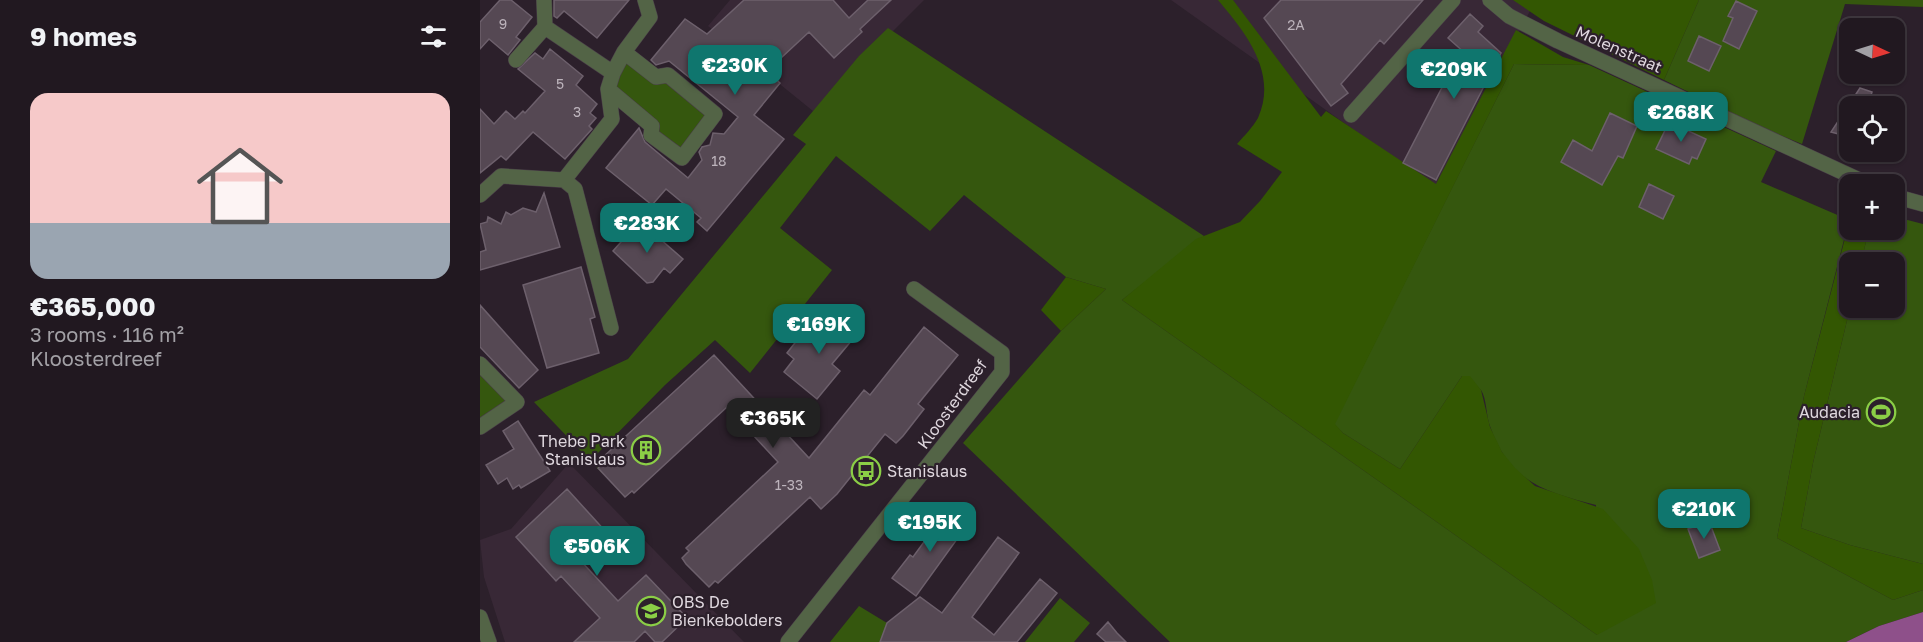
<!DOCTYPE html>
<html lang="en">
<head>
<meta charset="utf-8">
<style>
	body { margin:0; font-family:"Golos Text",sans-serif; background:#292129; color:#f1f3f6; height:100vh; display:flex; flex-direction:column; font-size:22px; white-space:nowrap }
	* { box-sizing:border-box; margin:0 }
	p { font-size:20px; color:#a2a0a5 }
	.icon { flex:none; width:33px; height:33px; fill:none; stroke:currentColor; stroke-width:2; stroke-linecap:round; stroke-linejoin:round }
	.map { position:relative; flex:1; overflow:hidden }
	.side { display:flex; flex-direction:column; background:#211820; width:480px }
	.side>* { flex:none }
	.needle { width:39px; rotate:94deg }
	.fabs { position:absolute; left:1359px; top:18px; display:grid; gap:12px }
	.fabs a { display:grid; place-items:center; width:66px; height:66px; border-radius:12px; background:#211820; box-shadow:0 2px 4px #0004,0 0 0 2px #3e373e; font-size:30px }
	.price { position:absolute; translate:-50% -51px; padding:0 14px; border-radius:12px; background:#0f766e; color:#fff; font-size:20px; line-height:39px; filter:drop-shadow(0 2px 3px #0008) }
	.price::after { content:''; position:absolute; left:50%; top:36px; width:18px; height:14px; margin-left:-9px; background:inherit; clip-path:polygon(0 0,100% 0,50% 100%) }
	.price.on { background:#222; color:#fff }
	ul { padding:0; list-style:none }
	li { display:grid; align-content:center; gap:12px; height:318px; padding:0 30px }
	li+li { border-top:2px solid #3e373e }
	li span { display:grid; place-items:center; height:186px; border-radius:18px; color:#555 }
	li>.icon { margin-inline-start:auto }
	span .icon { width:108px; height:108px; fill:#fffc; stroke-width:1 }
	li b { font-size:26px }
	h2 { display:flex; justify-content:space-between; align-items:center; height:72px; padding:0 30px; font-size:26px }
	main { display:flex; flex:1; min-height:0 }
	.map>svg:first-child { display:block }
</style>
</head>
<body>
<main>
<section class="side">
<h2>9 homes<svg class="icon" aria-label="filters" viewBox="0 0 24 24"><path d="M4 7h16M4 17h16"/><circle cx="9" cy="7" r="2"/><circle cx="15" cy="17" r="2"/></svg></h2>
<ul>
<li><span style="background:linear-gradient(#f6c9c9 70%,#9aa5b1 0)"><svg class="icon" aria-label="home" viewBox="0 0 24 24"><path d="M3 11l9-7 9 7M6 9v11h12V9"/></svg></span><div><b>€365,000</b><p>3 rooms · 116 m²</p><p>Kloosterdreef</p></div></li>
</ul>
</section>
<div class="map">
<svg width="1443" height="642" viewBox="0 0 1443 642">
	<rect width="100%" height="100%" fill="#2c202b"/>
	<!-- built -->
	<path fill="#382836" d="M250,0H444L333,111L228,26Z
		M691,0H1317L1052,7L957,189Z
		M89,463L264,642H25L4,577L0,540L31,529Z"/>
	<!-- green -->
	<path fill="#35570e" d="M1219,0H1443V7L1365,4L1322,144L1278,126L1184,80Z
		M408,28L724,236L642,300L1117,635L1116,505C1065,492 1029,482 1010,426C1006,416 1007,399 1001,390C997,385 987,380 982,376L920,469L863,433L854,424L1034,64L1109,65L1296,151L1281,182L1369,220L1324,396L1297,538L1413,600L1443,590V612L1399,626L1366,642H690L483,443L581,331L626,289L586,277L484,195L450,231L356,156L300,228L352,270L270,373L235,340L185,385L113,458L123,474L54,402L148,359L326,144L313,135L379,56Z
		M147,61L186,78L228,112L201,150L179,136L134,87Z
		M1416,217L1443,224V564L1370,545L1321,528L1333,463L1370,308H1414V262H1381L1389,230H1414Z
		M0,370L29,397L25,405L0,419Z
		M580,598L610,623L594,642H545Z
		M379,606L407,623L404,642H350Z"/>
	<!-- forest -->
	<path fill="#335702" d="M738,0H753L841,117L846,111L956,184L1036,30L1083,57L1109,65L1034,64L855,424L863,433L920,469L982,376H990L1001,390L1010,427L1022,452L1035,468L1055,486L1123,509L1159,549L1172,580L1176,603L1117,635L642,300L716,239L760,222L780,201L802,172L757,144C764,136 773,127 778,118C798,73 766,33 738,0Z
		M1033,0H1219L1184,80L1064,21Z
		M1369,223L1370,230H1389L1381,262H1370V308L1333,463L1321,528L1370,545L1443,564V590L1413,600L1297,538L1324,396Z
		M586,277L626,289L581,331L561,310Z"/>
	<!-- water -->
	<path fill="#8e508a" d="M1443,612V642H1366L1399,626Z"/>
	<!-- building -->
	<path fill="#554853" stroke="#6d606c" stroke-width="1.5" d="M20,0H31L52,17L36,37L40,40L28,55L9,39L0,49V22Z
		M74,0H149L117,38L84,11L77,18L74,16Z
		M264,0H353L369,18L388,0H411L380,29L382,32L354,58L329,32L287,71L300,83L274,115L304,139L227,231L217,222L221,218L186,189L172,205L126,168L159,128L165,142L208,178L222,160L219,152L222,147L230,145L233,133L244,134L258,117L189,61L176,65L171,60L205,19L227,34Z
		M801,0H943L904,44L900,40L861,84L868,93L851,106L784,18Z
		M1256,1L1277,11L1259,49L1243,41L1253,18L1248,16Z
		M990,14L1003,26L998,32L1021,53L956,180L923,163L970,72L986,54L968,38Z
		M1219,36L1241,46L1229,71L1208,61Z
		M70,49L103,76L96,85L117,104L110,113L116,118L109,126L112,129L85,159L53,132L26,160L21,156L0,173V109L14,124L26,111L35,119L43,111L45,113L65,91L38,69L55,53L63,59Z
		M1380,88L1392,92L1388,106H1370V137L1351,132Z
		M1130,113L1157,126L1143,158L1138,156L1122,185L1081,162L1093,140L1112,151Z
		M1189,122L1226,139L1217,159L1212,157L1209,164L1176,149Z
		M1169,184L1194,196L1183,219L1159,207Z
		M64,193L80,247L0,270V252L6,250L0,224L7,222L8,217L21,224L26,212L31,215L43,208L56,212Z
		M163,224L203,259L190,273L184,268L173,282L167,283L133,251L149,233L153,236Z
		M101,267L115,317L110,319L119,353L67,368L43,285Z
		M0,305L58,370L39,388L0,347Z
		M351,313L377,334L352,364L360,371L337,399L304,372L314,359L307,353L325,330L333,336Z
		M444,327L478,355L438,404L444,409L423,436L416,443L405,434L357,494L341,509L330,497L238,583L235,581L229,587L206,564L202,558L209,551L206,548L298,462L247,407L154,493L152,491L145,497L118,468L125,462L122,458L234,355L329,458L384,390L390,395Z
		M38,421L70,471L41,488L39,485L33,489L27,478L18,484L6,465L34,449L23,431Z
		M87,489L127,533L99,559L138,601L166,575L207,618L182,642H175L165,631L154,642H94L120,618L81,576L76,581L36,537Z
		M468,509L488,524L436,596L412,578L430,555L433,557Z
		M1229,521L1240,550L1219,558L1208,529Z
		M518,537L539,553L492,617L514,635L560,579L577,593L537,642H400L407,623L440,597L462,613Z
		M628,622L637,633L646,642H626L617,634Z"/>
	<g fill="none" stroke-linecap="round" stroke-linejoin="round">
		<!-- minor casing -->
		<g stroke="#493d48" stroke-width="16">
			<path id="minor" d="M64,0L65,27L133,73
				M1010,0L1029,16L1078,41L1388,184
				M36,60L65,27
				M128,89L172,126L171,135L202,158L235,114L188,75L176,77L144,52
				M871,115L973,0
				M84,180L132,119L128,89L133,73L144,52L170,17L165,0
				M0,195L21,176L84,180L95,189L131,328
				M1414,196L1443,204
				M0,364L37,402L0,427
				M0,617L9,642
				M308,642L522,372V353L434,289"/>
		</g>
		<!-- minor -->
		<use href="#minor" stroke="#536446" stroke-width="15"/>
	</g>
	<!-- icons -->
	<defs>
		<g id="stadium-ring" transform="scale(1.5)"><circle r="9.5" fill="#2c202b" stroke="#8bce46" stroke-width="1.5"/><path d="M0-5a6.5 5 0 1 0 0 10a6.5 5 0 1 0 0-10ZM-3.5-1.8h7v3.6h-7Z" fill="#8bce46"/></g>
		<g id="building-ring" transform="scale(1.5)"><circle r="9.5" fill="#2c202b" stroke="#8bce46" stroke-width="1.5"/><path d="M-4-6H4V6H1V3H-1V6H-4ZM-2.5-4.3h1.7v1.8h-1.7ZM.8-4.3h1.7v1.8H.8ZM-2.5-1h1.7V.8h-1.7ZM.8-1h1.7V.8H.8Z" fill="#8bce46"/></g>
		<g id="bus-ring" transform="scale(1.5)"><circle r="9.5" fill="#2c202b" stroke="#8bce46" stroke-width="1.5"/><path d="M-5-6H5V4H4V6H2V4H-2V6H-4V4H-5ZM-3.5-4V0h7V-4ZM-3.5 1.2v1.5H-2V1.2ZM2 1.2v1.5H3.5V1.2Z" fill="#8bce46"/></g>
		<g id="school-ring" transform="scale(1.5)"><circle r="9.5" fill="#2c202b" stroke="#8bce46" stroke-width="1.5"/><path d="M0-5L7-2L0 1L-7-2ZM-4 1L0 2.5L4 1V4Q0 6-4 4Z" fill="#8bce46"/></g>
	</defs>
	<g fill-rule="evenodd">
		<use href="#stadium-ring" x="1401" y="412"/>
		<use href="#building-ring" x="166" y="450"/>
		<use href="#bus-ring" x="386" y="471"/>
		<use href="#school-ring" x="171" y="611"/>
	</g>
	<g text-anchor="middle" stroke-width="4.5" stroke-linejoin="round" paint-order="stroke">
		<!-- number labels -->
		<g font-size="14" fill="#bcb3bb">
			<text x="23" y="29">9</text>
			<text x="816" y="30">2A</text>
			<text x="80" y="89">5</text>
			<text x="97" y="117">3</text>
			<text x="239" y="166">18</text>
			<text x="309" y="490">1-33</text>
		</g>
		<!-- street labels -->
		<g font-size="16" fill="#dfd7de" stroke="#2c202b">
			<text transform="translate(1139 49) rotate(24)" y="6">Molenstraat</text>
			<text transform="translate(472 404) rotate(-54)" y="6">Kloosterdreef</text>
		</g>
		<!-- poi labels -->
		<g font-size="16" fill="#dfd7de" stroke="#2c202b" text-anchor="end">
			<text x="1380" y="418">Audacia</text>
			<text x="145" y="447">Thebe Park<tspan x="145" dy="18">Stanislaus</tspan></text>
			<text x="407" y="477" text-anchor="start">Stanislaus</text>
			<text x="192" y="608" text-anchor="start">OBS De<tspan x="192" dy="18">Bienkebolders</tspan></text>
		</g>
	</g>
</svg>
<div class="fabs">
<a><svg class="needle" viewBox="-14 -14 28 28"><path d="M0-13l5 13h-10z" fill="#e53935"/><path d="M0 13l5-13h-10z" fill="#a2a0a5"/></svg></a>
<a><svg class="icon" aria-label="locate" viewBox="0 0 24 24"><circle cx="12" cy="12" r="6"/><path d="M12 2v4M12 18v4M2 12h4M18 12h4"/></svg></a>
<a>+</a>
<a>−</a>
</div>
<b class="price" style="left:255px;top:96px">€230K</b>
<b class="price" style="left:974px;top:100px">€209K</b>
<b class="price" style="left:1201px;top:143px">€268K</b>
<b class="price" style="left:167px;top:254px">€283K</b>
<b class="price" style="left:339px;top:355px">€169K</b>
<b class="price on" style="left:293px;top:449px">€365K</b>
<b class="price" style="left:1224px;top:540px">€210K</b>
<b class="price" style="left:450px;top:553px">€195K</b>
<b class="price" style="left:117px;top:577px">€506K</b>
</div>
</main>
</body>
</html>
